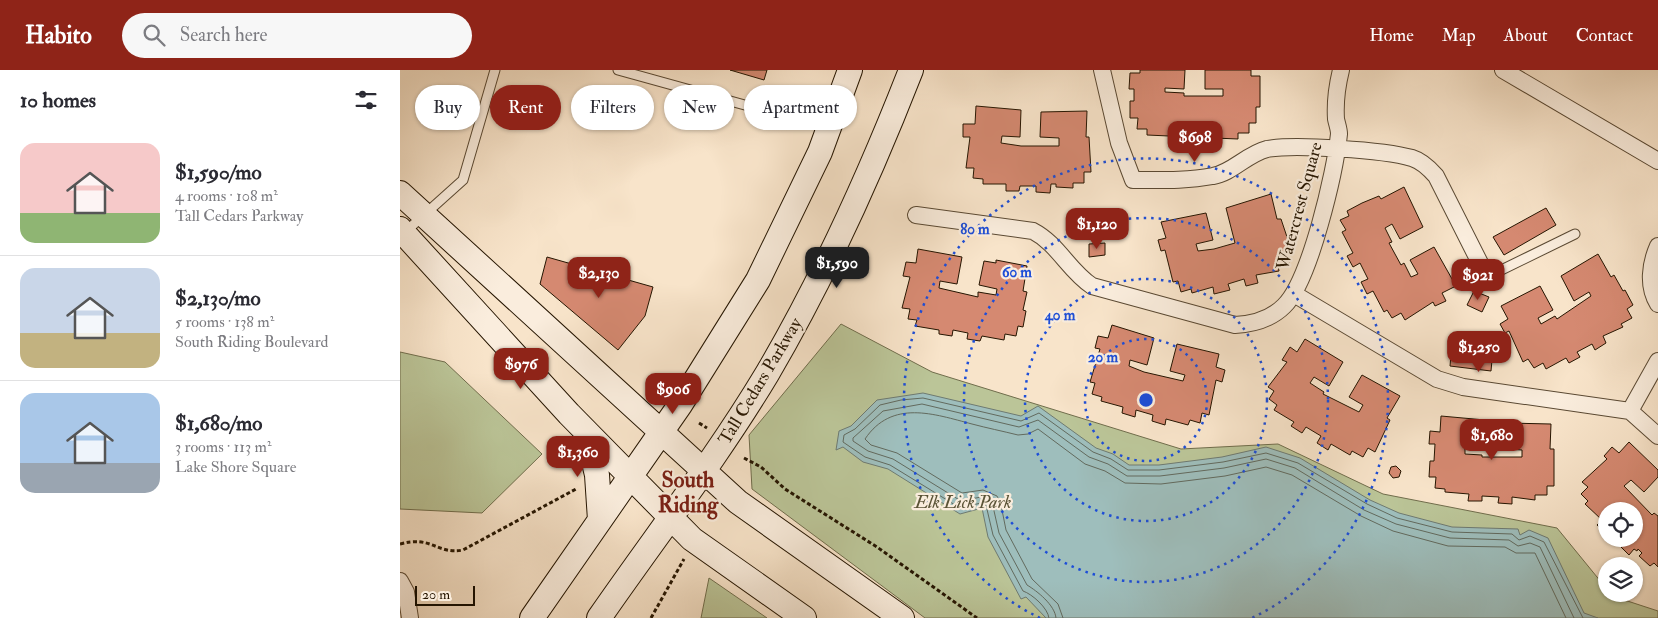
<!DOCTYPE html>
<html lang="en">
<head>
<meta charset="utf-8">
<style>
	body { margin:0; font-family:"IM FELL Double Pica",serif; background:#f7f7f7; color:#2b2b33; height:100vh; display:flex; flex-direction:column; font-size:19px; white-space:nowrap }
	* { box-sizing:border-box; margin:0 }
	p { font-size:16px; color:#7c7c81 }
	.icon { flex:none; width:28px; height:28px; fill:none; stroke:currentColor; stroke-width:2; stroke-linecap:round; stroke-linejoin:round }
	.map { position:relative; flex:1; overflow:hidden }
	.sheet { display:flex; flex-direction:column; background:#fff; width:400px }
	.sheet>* { flex:none }
	.hud { position:absolute; left:15px; top:15px; width:475px; height:45px; display:flex; gap:10px }
	.buttons { position:absolute; left:1198px; top:432px; display:grid; gap:10px }
	.buttons a { display:grid; place-items:center; width:45px; height:45px; border-radius:50%; background:#fff; box-shadow:0 1px 4px #0004; font-size:25px }
	.scale { position:absolute; left:15px; bottom:12px; width:60px; box-sizing:border-box; padding-left:5px; border:2px solid #251501; border-top:0; font-size:14px; line-height:18px; white-space:nowrap; color:#251501; -webkit-text-stroke:4px #faeddd; paint-order:stroke }
	.price { position:absolute; translate:-50% -42px; padding:0 11px; border-radius:10px; background:#8f2418; color:#fff; font-size:16px; line-height:32px; filter:drop-shadow(0 1px 2px #0008) }
	.price::after { content:''; position:absolute; left:50%; top:30px; width:15px; height:11px; margin-left:-8px; background:inherit; clip-path:polygon(0 0,100% 0,50% 100%) }
	.price.current { background:#222; color:#fff }
	ul { padding:0; list-style:none }
	li { display:flex; align-items:center; gap:15px; height:125px; padding:0 20px }
	li+li { border-top:1px solid #e1e1e2 }
	li span { display:grid; place-items:center; flex:none; width:140px; height:100px; border-radius:15px; color:#555 }
	li>.icon { margin-inline-start:auto }
	span .icon { width:60px; height:60px; fill:#fffc; stroke-width:1 }
	li b { font-size:21px }
	h2 { display:flex; justify-content:space-between; align-items:center; height:60px; padding:0 20px; font-size:21px }
	.tag { padding:0 18px; border-radius:22px; background:#fff; box-shadow:0 1px 4px #0004; font-size:18px; line-height:45px }
	.tag.current { background:#8f2418; color:#fff }
	header { display:flex; align-items:center; gap:30px; box-sizing:border-box; height:70px; padding:0 25px; background:#8f2418; color:#fff }
	header strong { font-size:24px }
	nav { display:flex; gap:28px; margin-inline-start:auto; font-size:18px }
	.search { width:350px; height:45px; background:#f7f7f7; display:flex; align-items:center; gap:12px; box-sizing:border-box; padding:0 18px; border-radius:28px; color:#7c7c81; font-size:19px }
	main { display:flex; flex:1; min-height:0 }
	.map>svg:first-child { display:block }
</style>
</head>
<body>
<header>
<strong>Habito</strong>
<div class="search"><svg class="icon" aria-label="search" viewBox="0 0 24 24"><circle cx="10" cy="10" r="6"/><path d="M15 15l6 6"/></svg>Search here</div>
<nav><a>Home</a><a>Map</a><a>About</a><a>Contact</a></nav>
</header>
<main>
<section class="sheet">
<h2>10 homes<svg class="icon" aria-label="filters" viewBox="0 0 24 24"><path d="M4 7h16M4 17h16"/><circle cx="9" cy="7" r="2"/><circle cx="15" cy="17" r="2"/></svg></h2>
<ul>
<li><span style="background:linear-gradient(#f6c9c9 70%,#8fb573 0)"><svg class="icon" aria-label="home" viewBox="0 0 24 24"><path d="M3 11l9-7 9 7M6 9v11h12V9"/></svg></span><div><b>$1,590/mo</b><p>4 rooms · 108 m²</p><p>Tall Cedars Parkway</p></div></li>
<li><span style="background:linear-gradient(#c9d6e8 65%,#c2b280 0)"><svg class="icon" aria-label="home" viewBox="0 0 24 24"><path d="M3 11l9-7 9 7M6 9v11h12V9"/></svg></span><div><b>$2,130/mo</b><p>5 rooms · 138 m²</p><p>South Riding Boulevard</p></div></li>
<li><span style="background:linear-gradient(#a9c7e8 70%,#9aa5b1 0)"><svg class="icon" aria-label="home" viewBox="0 0 24 24"><path d="M3 11l9-7 9 7M6 9v11h12V9"/></svg></span><div><b>$1,680/mo</b><p>3 rooms · 113 m²</p><p>Lake Shore Square</p></div></li>
</ul>
</section>
<div class="map">
<svg width="1258" height="548" viewBox="0 0 1258 548">
	<rect width="100%" height="100%" fill="#f8e4ca"/>
	<filter id="stains"><feTurbulence type="fractalNoise" baseFrequency=".004" numOctaves="4"/><feColorMatrix values="0 0 0 0 .2 0 0 0 0 .09 0 0 0 0 .02 0 0 0 .5 -.17"/></filter>
	<radialGradient id="worn" r=".72"><stop offset=".6" stop-color="#630" stop-opacity="0"/><stop offset="1" stop-color="#630" stop-opacity=".3"/></radialGradient>
	<!-- green -->
	<path fill="#bbc598" stroke="#706d4c" d="M441,254L532,302L781,379L878,374L983,424L1157,458L1206,518V524L1258,541V548H525L352,419L349,365Z
		M0,282L45,292L142,384L82,443L0,439Z
		M309,508L367,548H301Z"/>
	<!-- water -->
	<path fill="#9ebebc" stroke="#6e7a71" d="M523,323L621,346L638,336L696,378L713,384L729,395H759L822,387L866,377L900,388L970,430L999,443L1052,457L1118,459L1120,465L1129,460L1148,468L1184,543L1198,548H646L626,527L621,529L588,467L582,438L560,444L488,399L463,392L443,377L436,380L439,361L451,356L477,330Z"/>
	<g fill="none" stroke-linecap="round" stroke-linejoin="round">
		<!-- shore -->
		<path stroke="#626a5e" stroke-width="1" d="M649,548C648,538 632,524 623,521L593,465L586,435L581,433L560,438L490,395L465,387L443,372L444,365L455,359L480,335L501,330L523,328L621,351L639,343L693,382L711,389L728,400H759L823,392L866,383L898,393L967,434L997,448L1052,462L1112,464L1119,470L1130,466L1144,472L1183,548
			M656,548C655,535 637,521 627,515L599,463L592,432L581,427L561,431L493,389L468,381L453,371V368L483,341L522,334L619,357L638,350L689,387L708,394L727,406H760L824,398L866,389L895,398L964,440L996,454L1050,468L1109,470L1118,476L1130,473L1140,477L1174,548
			M663,548L658,534L632,509L606,460L601,435L597,426L583,420L562,423L497,383L471,375L465,369C492,329 534,344 572,354C587,358 602,361 618,365L628,364L638,359L685,394L705,401L725,413L761,414L825,406L866,397L892,405L961,446L993,461L1048,476L1105,477L1116,483H1135L1166,548"/>
	</g>
	<!-- building -->
	<path fill="#d58971" stroke="#251501" d="M330,0H367L364,10Z
		M740,0H785L784,19L765,18V22L784,23V26H823V19H805V0H851V6H860V37H856V53H849V63H838V69L814,68V74H801V66L783,65V72H769V66L747,65V59H737L738,48H730V31H734V19H729L730,3H740Z
		M576,36L621,40L620,67L602,66L601,73L621,76H659V68L640,67L641,42L687,41L686,67H689L691,102H684V113H673V118L656,117V114H651L650,123L636,122V116H620L619,121H606V114H583V109L573,108L574,98H566L570,67H563V54H575Z
		M1004,117L1023,157L1000,169L992,154L985,158L992,172L989,173L1001,195L1004,193L1011,207L1018,204L1010,190L1034,177L1056,216L1042,223L1046,231L1035,236L1033,232L1005,250L1001,243L992,248L987,240L984,242L973,221L967,224L961,212L968,209L960,193L953,197L947,186L953,183L942,162L946,160L940,150L949,146L947,141L962,133L979,126L981,129Z
		M871,124L877,149H881L892,182L887,184L889,193L878,196L879,201L856,205L858,213L846,216L844,209L828,214L830,220L814,224L813,217L792,223L791,219L781,222L778,211L773,212L765,180L761,181L758,170L766,168L761,152L806,143L813,170L796,174L798,181L814,179L835,173L826,138Z
		M1146,138L1156,155L1104,185L1093,167Z
		M705,173V185L689,187V174Z
		M518,179L562,187L557,214L540,211L539,218L578,227V222L596,225L597,219L579,215L584,191L596,193V190L627,196L623,221L627,222L623,240L626,241L623,257L618,256L616,266L605,264L604,270L582,266L580,271L567,269L568,263L553,260L552,266L539,264V260L515,256L517,250L508,249L510,239L502,238L510,207L503,206L506,192L516,193Z
		M1198,184L1211,207L1214,205L1223,221L1225,220L1233,235L1227,239L1232,248L1221,254L1223,257L1203,266L1206,273L1195,280L1192,274L1177,282L1180,287L1169,293L1166,288L1146,299L1143,293L1134,298L1128,289L1123,292L1109,261L1105,263L1100,254L1108,249L1101,236L1140,216L1153,240L1138,248L1141,254L1155,246L1157,249L1191,226L1189,222L1174,231L1161,206Z
		M147,187L253,217L245,246L218,280L140,214Z
		M1074,221L1089,227L1082,242L1067,235Z
		M712,255L754,268L747,295L730,290L729,296L744,302L783,311L785,305L770,301L777,274L819,284L816,297L825,300L822,312L816,310L809,345L802,343L800,353L790,350L788,355L766,349L765,355L752,351L753,345L736,340L735,347L722,343L723,337L701,331L702,327L692,324L695,313L690,312L700,279L695,278L698,266L708,268Z
		M905,269L943,292L929,316L914,307L910,313L924,322L923,324L959,342L963,335L949,327L962,305L1000,326L987,348L990,350L975,382L968,378L963,387L952,381L950,385L931,374L928,380L917,373L921,366L906,357L902,363L891,356L894,352L874,340L877,335L869,329L874,321L868,317L887,292L882,290L890,277L897,282Z
		M1052,274L1093,279L1091,301L1050,296Z
		M1041,346L1085,350L1083,379L1065,378V384L1082,385V387H1122V380L1106,379L1107,353L1151,354L1150,379H1154V416H1147V425H1135V430L1112,427V434L1098,433L1099,427L1082,426V431H1068L1069,424L1045,422V419L1035,418L1036,407H1029L1030,391H1034L1035,374H1029L1030,361L1040,362Z
		M1229,372L1258,400V407L1244,422L1231,410L1224,416L1252,445L1254,443L1258,446V497L1254,493L1250,496L1239,486L1242,483L1238,479L1237,481L1234,479L1229,485L1220,476L1225,470L1223,469H1234V441H1206V463L1197,455L1202,450L1185,434L1188,431L1181,424L1188,417L1182,412L1207,389L1204,386L1212,377L1219,383Z
		M996,396L1001,401L999,407L993,408L989,403L991,397Z"/>
	<g fill="none" stroke-linecap="round" stroke-linejoin="round">
		<!-- lane casing -->
		<g stroke="#5a4933" stroke-width="11">
			<path id="lane" d="M218,0L352,37
				M4,163L63,110L95,0
				M1087,207L1175,164"/>
		</g>
		<!-- street casing -->
		<g stroke="#5a4933" stroke-width="18">
			<path id="street" d="M702,0L719,73L733,110C760,110 786,111 813,106C832,103 847,84 867,79C895,74 984,80 1012,88C1022,91 1029,98 1036,106L1087,207
				M1103,0L1258,91
				M516,145L633,161C658,174 669,201 692,216L835,255C853,254 871,249 884,236C910,211 935,102 939,64C939,59 937,54 936,49C935,33 937,16 941,0
				M1258,176C1250,194 1247,216 1258,234
				M894,224L1037,309L1063,317L1230,341L1258,366
				M1230,341L1258,291
				M0,511L6,522L10,548"/>
		</g>
		<!-- secondary casing -->
		<g stroke="#251501" stroke-width="26">
			<path id="secondary" d="M0,123L338,432L502,548
				M0,159L169,344L292,469L404,548
				M187,363L197,405L200,450
				M132,548L280,335L358,210L420,82L450,0
				M199,548C255,467 316,389 367,304C424,207 470,105 511,0"/>
		</g>
		<!-- path -->
		<path stroke="#251501" stroke-width="3" stroke-dasharray="4 2.5" stroke-linecap="butt" d="M299,353L307,358
			M344,388L361,397L385,419L477,477L577,548
			M0,474C32,465 37,485 63,480L176,419
			M251,548L284,489"/>
		<!-- lane -->
		<use href="#lane" stroke="#faeddd" stroke-width="9"/>
		<!-- street -->
		<use href="#street" stroke="#faeddd" stroke-width="16"/>
		<!-- secondary -->
		<use href="#secondary" stroke="#faeddd" stroke-width="24"/>
	</g>
	<!-- distance rings -->
	<g fill="none" stroke="#1d4ed8" stroke-width="2.5" stroke-dasharray="2.5 5">
		<circle cx="746" cy="330" r="61"/>
		<circle cx="746" cy="330" r="121"/>
		<circle cx="746" cy="330" r="182"/>
		<path d="M640 548A242 242 0 1 1 852 548"/>
	</g>
	<g text-anchor="middle" stroke-width="4.5" stroke-linejoin="round" paint-order="stroke">
		<!-- street labels -->
		<g font-size="18" fill="#251501" stroke="#faeddd">
			<text transform="translate(899 136) rotate(-75)" y="6">Watercrest Square</text>
			<text transform="translate(360 311) rotate(-59)" y="6">Tall Cedars Parkway</text>
		</g>
		<!-- park labels -->
		<g font-size="18" font-style="italic" fill="#5a5336" stroke="#faeddd">
			<text x="563" y="438">Elk Lick Park</text>
		</g>
		<!-- district labels -->
		<g font-size="22" font-weight="bold" fill="#7a1f14" stroke="#faeddd">
			<text x="288" y="417">South<tspan x="288" dy="25">Riding</tspan></text>
		</g>
	</g>
	<circle cx="746" cy="330" r="8" fill="#1d4ed8" stroke="#faeddd" stroke-width="2.5"/>
	<g font-size="15" text-anchor="middle" font-weight="bold" fill="#1d4ed8" stroke="#faeddd" stroke-width="4.5" stroke-linejoin="round" paint-order="stroke">
		<text x="575" y="164">80 m</text>
		<text x="617" y="207">60 m</text>
		<text x="660" y="250">40 m</text>
		<text x="703" y="292">20 m</text>
	</g>
	<rect width="100%" height="100%" filter="url(#stains)"/>
	<rect width="100%" height="100%" fill="url(#worn)"/>
</svg>
<div class="buttons">
<a><svg class="icon" aria-label="locate" viewBox="0 0 24 24"><circle cx="12" cy="12" r="6"/><path d="M12 2v4M12 18v4M2 12h4M18 12h4"/></svg></a>
<a><svg class="icon" aria-label="layers" viewBox="0 0 24 24"><path d="M12 4l9 5-9 5-9-5zM3 14l9 5 9-5"/></svg></a>
</div>
<div class="scale">20 m</div>
<b class="price" style="left:795px;top:93px">$698</b>
<b class="price" style="left:697px;top:180px">$1,120</b>
<b class="price current" style="left:437px;top:219px">$1,590</b>
<b class="price" style="left:199px;top:229px">$2,130</b>
<b class="price" style="left:1078px;top:231px">$921</b>
<b class="price" style="left:1079px;top:303px">$1,250</b>
<b class="price" style="left:121px;top:320px">$976</b>
<b class="price" style="left:273px;top:345px">$906</b>
<b class="price" style="left:1092px;top:391px">$1,680</b>
<b class="price" style="left:178px;top:408px">$1,360</b>
<div class="hud">
<a class="tag">Buy</a>
<a class="tag current">Rent</a>
<a class="tag">Filters</a>
<a class="tag">New</a>
<a class="tag">Apartment</a>
</div>
</div>
</main>
</body>
</html>
